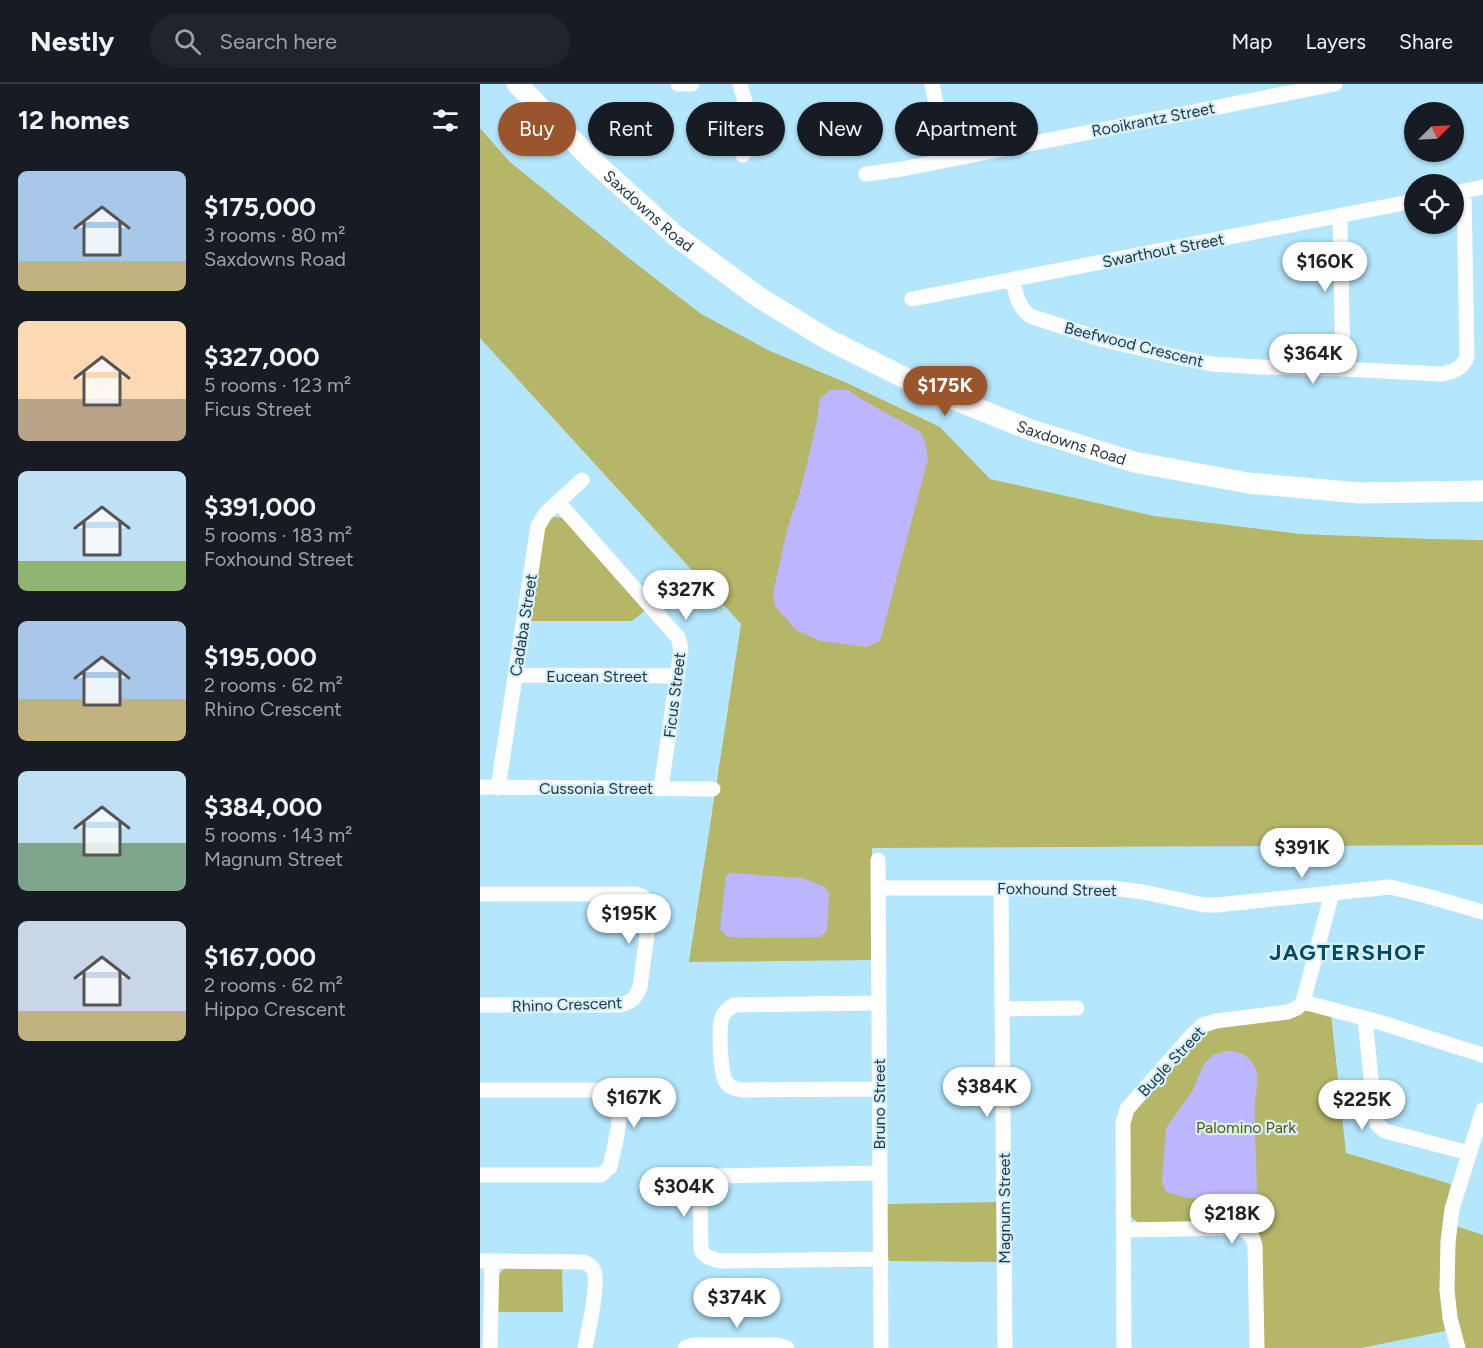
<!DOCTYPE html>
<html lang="en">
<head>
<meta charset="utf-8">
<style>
	body { margin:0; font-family:Figtree,sans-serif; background:#20242c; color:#f1f3f6; height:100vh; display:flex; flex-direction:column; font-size:22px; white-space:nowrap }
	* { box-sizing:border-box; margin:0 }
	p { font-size:20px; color:#9ea1a6 }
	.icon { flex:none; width:33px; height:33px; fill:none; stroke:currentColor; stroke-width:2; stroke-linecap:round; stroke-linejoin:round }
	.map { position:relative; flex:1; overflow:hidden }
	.drawer { display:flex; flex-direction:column; background:#171b24; width:480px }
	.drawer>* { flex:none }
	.top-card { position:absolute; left:18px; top:18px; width:570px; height:54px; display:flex; gap:12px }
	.needle { width:39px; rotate:66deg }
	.tools { position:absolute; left:924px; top:18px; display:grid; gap:12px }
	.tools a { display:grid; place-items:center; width:60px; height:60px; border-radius:50%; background:#171b24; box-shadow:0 2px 4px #0004; font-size:30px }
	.price { position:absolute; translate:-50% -51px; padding:0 14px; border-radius:21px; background:#fff; color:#222; font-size:20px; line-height:39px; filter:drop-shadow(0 2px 3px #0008) }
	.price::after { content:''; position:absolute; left:50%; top:36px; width:18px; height:14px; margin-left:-9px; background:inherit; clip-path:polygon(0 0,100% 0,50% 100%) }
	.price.current { background:#9b552d; color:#fff }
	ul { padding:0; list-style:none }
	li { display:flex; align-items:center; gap:18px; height:150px; padding:0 18px }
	li span { display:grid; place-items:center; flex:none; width:168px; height:120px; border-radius:9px; color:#555 }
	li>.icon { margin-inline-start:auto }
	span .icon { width:72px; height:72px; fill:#fffc; stroke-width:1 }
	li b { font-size:26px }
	h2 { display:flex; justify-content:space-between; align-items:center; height:72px; padding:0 18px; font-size:26px }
	.chip { padding:0 21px; border-radius:27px; background:#171b24; box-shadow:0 2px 4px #0004; font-size:21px; line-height:54px }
	.chip.current { background:#9b552d; color:#fff }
	header { display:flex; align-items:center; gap:36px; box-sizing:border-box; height:84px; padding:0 30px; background:#171b24; border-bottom:2px solid #363941 }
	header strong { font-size:28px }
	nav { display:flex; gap:33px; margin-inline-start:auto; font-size:21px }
	.search { width:420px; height:54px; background:#20242c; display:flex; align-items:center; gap:15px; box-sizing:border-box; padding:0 21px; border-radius:33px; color:#9ea1a6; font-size:22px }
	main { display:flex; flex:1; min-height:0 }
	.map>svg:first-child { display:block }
</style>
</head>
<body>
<header>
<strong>Nestly</strong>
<div class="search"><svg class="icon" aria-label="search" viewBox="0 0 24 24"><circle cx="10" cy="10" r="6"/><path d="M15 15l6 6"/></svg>Search here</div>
<nav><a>Map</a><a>Layers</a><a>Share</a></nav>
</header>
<main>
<section class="drawer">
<h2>12 homes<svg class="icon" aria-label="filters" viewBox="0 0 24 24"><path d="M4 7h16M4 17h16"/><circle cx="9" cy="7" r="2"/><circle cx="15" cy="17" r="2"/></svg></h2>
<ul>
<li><span style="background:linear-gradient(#a9c7e8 75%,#c2b280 0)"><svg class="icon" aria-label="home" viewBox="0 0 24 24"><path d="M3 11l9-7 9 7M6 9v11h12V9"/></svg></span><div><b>$175,000</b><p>3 rooms · 80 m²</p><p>Saxdowns Road</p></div></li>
<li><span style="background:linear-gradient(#ffd9b3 65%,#b9a48a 0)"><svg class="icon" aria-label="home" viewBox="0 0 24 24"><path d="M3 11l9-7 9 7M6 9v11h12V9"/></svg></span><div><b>$327,000</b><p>5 rooms · 123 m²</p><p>Ficus Street</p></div></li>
<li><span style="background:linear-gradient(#bfe0f5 75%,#8fb573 0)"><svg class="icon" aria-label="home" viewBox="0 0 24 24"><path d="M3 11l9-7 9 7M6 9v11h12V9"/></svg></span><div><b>$391,000</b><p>5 rooms · 183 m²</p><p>Foxhound Street</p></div></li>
<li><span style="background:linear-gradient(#a9c7e8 65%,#c2b280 0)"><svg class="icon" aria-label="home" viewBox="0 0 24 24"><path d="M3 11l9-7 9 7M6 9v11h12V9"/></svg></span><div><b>$195,000</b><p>2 rooms · 62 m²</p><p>Rhino Crescent</p></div></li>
<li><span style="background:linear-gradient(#bfe0f5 60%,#7fa58c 0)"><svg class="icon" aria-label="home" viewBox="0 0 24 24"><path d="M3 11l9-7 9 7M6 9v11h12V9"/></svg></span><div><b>$384,000</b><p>5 rooms · 143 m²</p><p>Magnum Street</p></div></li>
<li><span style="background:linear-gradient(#c9d6e8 75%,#c2b280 0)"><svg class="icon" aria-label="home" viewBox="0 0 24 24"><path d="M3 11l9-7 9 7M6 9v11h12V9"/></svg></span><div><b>$167,000</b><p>2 rooms · 62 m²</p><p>Hippo Crescent</p></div></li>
</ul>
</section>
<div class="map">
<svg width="1003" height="1264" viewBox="0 0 1003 1264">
	<rect width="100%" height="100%" fill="#b4e6fd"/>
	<!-- green -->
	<path fill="#b6b669" d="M0,44L30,78L150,175L221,230L290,267L367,299L460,343L510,395L674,432L820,450L951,455L1003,456V761L392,764V876L209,878L261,540L0,254Z
		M74,433L82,434L86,437L167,525L152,537H48L62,442L71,434Z
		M827,926L851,930L866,1069L971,1100C959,1149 958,1197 965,1247L881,1264H782L777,1150L661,1140L653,1135L650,1131V1033L727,945L811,932Z
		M518,1118L519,1178L406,1177V1120Z
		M976,1142L1003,1151V1264H985L976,1230L974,1203Z
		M82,1183L83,1228H16L18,1191L25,1184Z"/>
	<!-- water -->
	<path fill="#bdb6fe" d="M351,306H368L388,319L439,347L444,354L448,375L400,557L386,563L341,557L317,547L295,522L293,509L308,442L320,408L331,363L337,336L340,314Z
		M249,789L323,794L345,803L349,809L347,846L341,853L284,854L248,853L240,845L246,792Z
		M745,967C762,967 772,972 777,989C779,999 775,1012 775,1022C774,1052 777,1082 777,1112L775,1117L708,1114L686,1108L682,1097L686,1044L712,1008L724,980L733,971Z"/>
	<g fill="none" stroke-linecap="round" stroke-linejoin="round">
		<!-- street -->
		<path stroke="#fff" stroke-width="15" d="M198,0H212
			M260,0C264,16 274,42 270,58C269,62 266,67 263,71
			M452,0L467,76
			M386,90L422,85L855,0
			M974,109L1003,103
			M860,132L863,285
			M533,195C536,211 537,221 550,232L621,255L697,273L731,280L781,283L863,285L961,290C973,288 982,285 987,273L984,107
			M432,215L934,117
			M78,418L194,549L198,553L201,565L181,704
			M36,591L198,592
			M0,703L233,705
			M18,704L58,442L66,429L102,396
			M398,776L401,1264
			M398,804H631L663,808L724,821H737L910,803L947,812L1003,828
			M521,804L525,1264
			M0,810H156C166,812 169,819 170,828L160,903C156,914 152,918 140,921H0
			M823,918L899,938L1003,971
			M823,918L852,809
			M399,919L254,921C250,924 245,927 243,931C238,940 240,990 246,998C250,1004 256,1005 263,1006L399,1005
			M523,925L597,924
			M885,935L895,1032L897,1040L905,1047L989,1069
			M0,1006H127C132,1008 135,1010 138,1015C144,1028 133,1068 130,1083L121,1091H0
			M400,1089L233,1092C224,1095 221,1099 220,1108L221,1165C224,1173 232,1175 241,1177L401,1175
			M644,1146L758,1144C768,1146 773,1152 775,1162L777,1264
			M0,1177L104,1178C109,1180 112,1182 114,1187C119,1199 108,1249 105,1264
			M10,1264L12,1178
			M205,1264L213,1261H298L307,1264
			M644,1264L643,1039L647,1025L713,950L723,941L736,937L808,928L817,924L823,918
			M978,1264L970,1234L967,1206L968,1158L972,1125L1003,1026"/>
		<!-- secondary -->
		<path stroke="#fff" stroke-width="21" id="s1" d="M37,0L111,75L196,152L277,212L347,255L443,303L551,346L654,378L768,399L880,409L1003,407"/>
	</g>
	<g text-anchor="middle" stroke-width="4.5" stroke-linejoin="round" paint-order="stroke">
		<!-- street labels -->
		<g font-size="16" fill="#1d3742" stroke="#d6effa">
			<text transform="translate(673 35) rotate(-11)" y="6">Rooikrantz Street</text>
			<text dy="6" stroke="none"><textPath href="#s1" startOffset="183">Saxdowns Road</textPath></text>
			<text transform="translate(683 166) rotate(-11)" y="6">Swarthout Street</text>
			<text transform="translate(654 260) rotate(14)" y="6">Beefwood Crescent</text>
			<text dy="6" stroke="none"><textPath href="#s1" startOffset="669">Saxdowns Road</textPath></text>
			<text transform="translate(43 541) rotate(-81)" y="6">Cadaba Street</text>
			<text x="117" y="598">Eucean Street</text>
			<text transform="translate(194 611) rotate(-83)" y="6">Ficus Street</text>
			<text x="116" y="710">Cussonia Street</text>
			<text transform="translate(577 805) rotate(1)" y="6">Foxhound Street</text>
			<text transform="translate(87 920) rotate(-2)" y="6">Rhino Crescent</text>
			<text transform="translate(691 977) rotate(-47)" y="6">Bugle Street</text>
			<text transform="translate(399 1020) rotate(-90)" y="6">Bruno Street</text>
			<text transform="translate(524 1124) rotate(-90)" y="6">Magnum Street</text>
		</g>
		<!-- park labels -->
		<g font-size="16" fill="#595806" stroke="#d6effa">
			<text x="766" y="1049">Palomino Park</text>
		</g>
		<!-- district labels -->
		<g font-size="22" font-weight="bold" letter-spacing="1.5" fill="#004b64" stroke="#d6effa">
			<text x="868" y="876">JAGTERSHOF</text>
		</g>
	</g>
</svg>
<div class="tools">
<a><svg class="needle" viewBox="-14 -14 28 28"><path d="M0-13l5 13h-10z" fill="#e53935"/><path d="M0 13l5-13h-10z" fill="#9ea1a6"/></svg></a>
<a><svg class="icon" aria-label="locate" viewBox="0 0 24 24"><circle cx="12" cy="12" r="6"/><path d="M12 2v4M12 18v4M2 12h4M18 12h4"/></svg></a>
</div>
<b class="price" style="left:845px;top:209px">$160K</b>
<b class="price" style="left:833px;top:301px">$364K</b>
<b class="price current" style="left:465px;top:333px">$175K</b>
<b class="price" style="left:206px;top:537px">$327K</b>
<b class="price" style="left:822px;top:795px">$391K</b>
<b class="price" style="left:149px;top:861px">$195K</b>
<b class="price" style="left:507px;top:1034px">$384K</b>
<b class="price" style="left:154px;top:1045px">$167K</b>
<b class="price" style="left:882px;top:1047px">$225K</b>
<b class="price" style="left:204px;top:1134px">$304K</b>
<b class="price" style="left:752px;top:1161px">$218K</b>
<b class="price" style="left:257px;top:1245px">$374K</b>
<div class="top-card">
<a class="chip current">Buy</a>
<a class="chip">Rent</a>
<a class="chip">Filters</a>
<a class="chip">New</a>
<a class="chip">Apartment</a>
</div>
</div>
</main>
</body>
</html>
